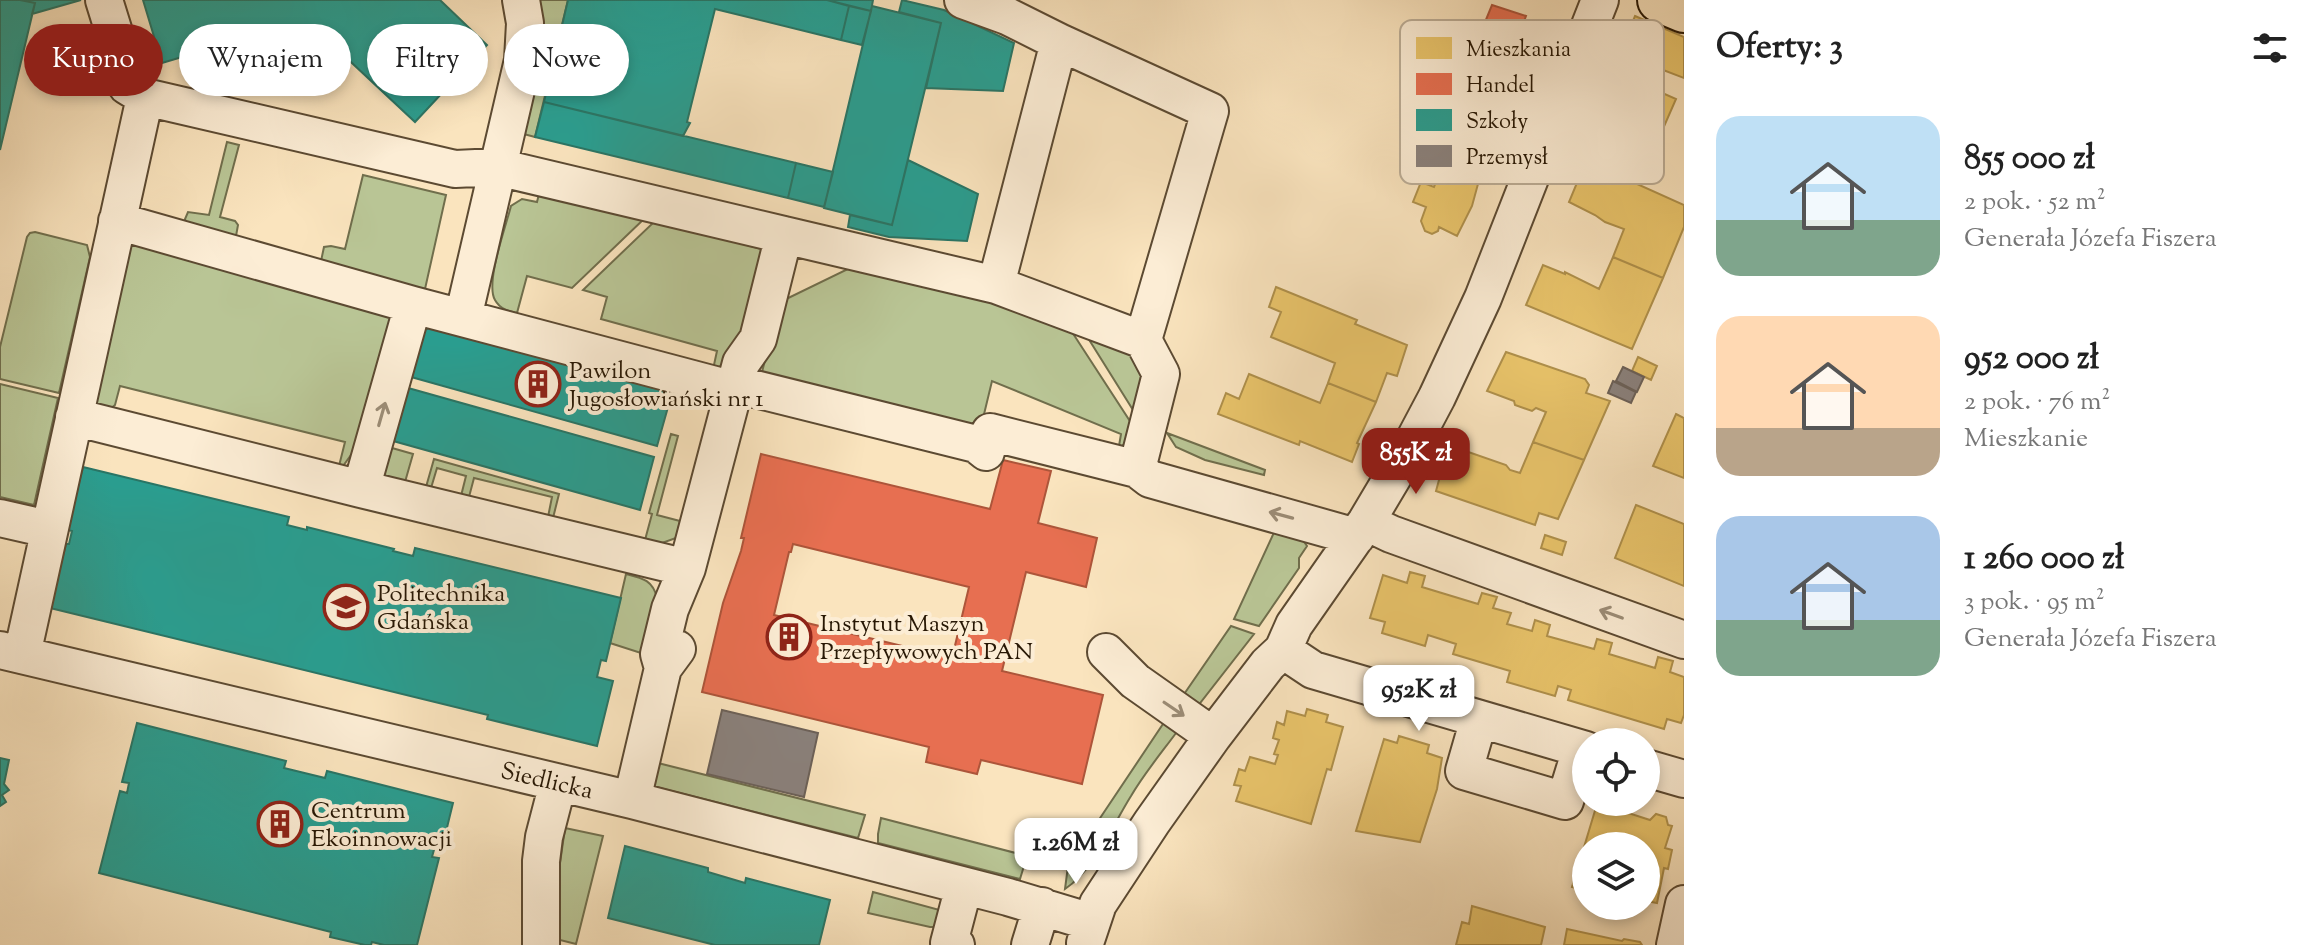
<!DOCTYPE html>
<html lang="pl">
<head>
<meta charset="utf-8">
<style>
	body { margin:0; font-family:"Sorts Mill Goudy",serif; background:#f6f6f6; color:#222; height:100vh; display:flex; flex-direction:column; font-size:30px; white-space:nowrap }
	* { box-sizing:border-box; margin:0 }
	p { font-size:26px; color:#767676 }
	.icon { flex:none; width:44px; height:44px; fill:none; stroke:currentColor; stroke-width:2; stroke-linecap:round; stroke-linejoin:round }
	.map { position:relative; flex:1; overflow:hidden }
	.side { display:flex; flex-direction:column; background:#fff; width:640px }
	.side>* { flex:none }
	.banner { position:absolute; left:24px; top:24px; width:760px; height:72px; display:flex; gap:16px }
	.fabs { position:absolute; left:1572px; top:728px; display:grid; gap:16px }
	.fabs a { display:grid; place-items:center; width:88px; height:88px; border-radius:50%; background:#fff; box-shadow:0 4px 12px #0003; font-size:40px }
	.price { position:absolute; translate:-50% -68px; padding:0 18px; border-radius:16px; background:#fff; color:#222; font-size:26px; line-height:52px; filter:drop-shadow(0 2px 4px #0008) }
	.price::after { content:''; position:absolute; left:50%; top:48px; width:24px; height:18px; margin-left:-12px; background:inherit; clip-path:polygon(0 0,100% 0,50% 100%) }
	.price.on { background:#8f2418; color:#fff }
	ul { padding:0; list-style:none }
	li { display:flex; align-items:center; gap:24px; height:200px; padding:0 32px }
	li span { display:grid; place-items:center; flex:none; width:224px; height:160px; border-radius:24px; color:#555 }
	li>.icon { margin-inline-start:auto }
	span .icon { width:96px; height:96px; fill:#fffc; stroke-width:1 }
	li b { font-size:34px }
	h2 { display:flex; justify-content:space-between; align-items:center; height:96px; padding:0 32px; font-size:34px }
	.pill { padding:0 28px; border-radius:36px; background:#fff; box-shadow:0 4px 12px #0003; font-size:28px; line-height:72px }
	.pill.on { background:#8f2418; color:#fff }
	main { display:flex; flex:1; min-height:0 }
	.map>svg:first-child { display:block }
</style>
</head>
<body>
<main>
<div class="map">
<svg width="1684" height="945" viewBox="0 0 1684 945">
	<rect width="100%" height="100%" fill="#fae4be"/>
	<filter id="stains"><feTurbulence type="fractalNoise" baseFrequency=".0025" numOctaves="4"/><feColorMatrix values="0 0 0 0 .2 0 0 0 0 .09 0 0 0 0 .02 0 0 0 .5 -.17"/></filter>
	<radialGradient id="worn" r=".72"><stop offset=".6" stop-color="#630" stop-opacity="0"/><stop offset="1" stop-color="#630" stop-opacity=".3"/></radialGradient>
	<!-- green -->
	<path fill="#b9c595" stroke="#706e4c" stroke-width="2" d="M535,0H568L535,137L516,132Z
		M227,142L239,145L220,217L235,221L238,225L236,236L187,228L185,219L188,212L209,215Z
		M363,175L446,195L423,298L321,261L324,247L331,246L345,249Z
		M540,190L646,217L572,288L527,276L517,313C508,311 500,309 495,300C485,283 506,226 511,206L522,199L537,202Z
		M656,220L765,250L748,331L722,375L712,374L717,351L601,319L607,297L583,290Z
		M35,232L87,245L90,257L59,393L0,379V347L27,237L30,233Z
		M132,241L393,317L356,448L343,466H339L345,442L120,386L115,405L109,410L94,402L128,247Z
		M858,264L986,299L1072,332L1137,432L1117,458L1121,434L992,381L979,435L765,380L762,372L780,302Z
		M1088,338L1138,357L1146,369L1138,418Z
		M0,384L58,398L34,505L0,497Z
		M1167,433L1265,470L1264,475L1205,460L1176,447Z
		M671,434L678,436L657,515L680,521L676,538L662,543L645,540L652,514L649,513Z
		M385,446L413,454L405,482L381,474Z
		M434,459L559,494L553,518L548,517L552,497L474,478L469,497L461,496L466,476L437,468L431,488L426,487Z
		M1277,526L1300,536L1307,546L1299,558V568L1259,626L1234,619Z
		M626,574C642,578 653,580 657,598L644,654L610,643Z
		M1231,626L1254,634L1197,707L1180,700Z
		M1169,715L1179,729C1163,751 1145,772 1131,796C1112,826 1096,868 1065,889L1068,866Z
		M654,762L865,815L858,838L652,786Z
		M881,818L1027,856L1020,879L878,843V834Z
		M565,828L603,836L576,944L556,939L559,870Z
		M873,892L947,912L935,927H930L868,913Z"/>
	<!-- homes -->
	<path fill="#e9c46a" stroke="#af904b" stroke-width="2" d="M1635,16L1684,37V78L1658,68L1622,47Z
		M1625,50L1658,68L1651,88L1676,99L1659,138L1600,112Z
		M1446,157L1458,162L1453,175L1478,184L1472,206L1457,236L1439,227L1438,231L1432,234L1425,231L1421,221L1426,207L1413,202L1421,182L1434,187Z
		M1586,161L1684,205V227L1663,278L1613,257L1624,229L1605,222L1595,215L1569,202Z
		M1613,257L1663,278L1632,349L1526,305L1543,265L1565,274V272L1599,289Z
		M1276,287L1357,320L1355,324L1407,345L1397,376L1387,373L1376,402L1328,383L1335,363L1271,337L1281,312L1269,307Z
		M1506,352L1585,379L1589,385L1586,393L1610,401L1584,460L1533,442L1546,412L1536,408L1532,411L1515,405L1514,401L1487,391Z
		M1638,357L1657,366L1651,380L1632,371Z
		M1249,374L1320,403L1328,383L1376,402L1357,443L1359,444L1352,462L1300,441L1299,445L1218,414L1226,393L1239,399Z
		M1676,414L1684,418V478L1653,466Z
		M1533,442L1584,460L1558,519L1539,513L1535,525L1436,491L1442,469L1454,447L1506,465L1510,470L1520,473Z
		M1636,505L1684,524V586L1615,558Z
		M1545,535L1566,542L1562,555L1541,548Z
		M1410,572L1425,576L1422,587L1478,604L1482,593L1497,597L1493,608L1511,613L1507,624L1532,631L1535,620L1550,625L1547,636L1594,649L1597,639L1612,643L1609,654L1655,668L1658,657L1673,661L1670,672L1684,677V715L1681,723L1667,719L1664,729L1568,700L1571,690L1558,686L1555,696L1507,682L1510,671L1453,654L1456,644L1428,635L1425,646L1382,633L1385,622L1370,618L1383,575L1407,583Z
		M1307,709L1328,715L1326,722L1343,727L1331,770L1327,769L1311,824L1236,801L1241,786L1234,785L1239,769L1245,771L1250,757L1275,764L1278,755L1274,754L1279,740L1273,738L1277,722L1284,725L1287,711L1305,716Z
		M1399,736L1429,745L1427,753L1442,758L1437,789L1420,842L1356,831L1384,739L1397,743Z
		M1617,802L1622,811L1650,820L1656,814L1666,817L1668,825L1672,826L1665,848L1672,850L1668,869L1664,868L1657,903L1646,901V846H1586V890L1572,887L1597,804L1608,807Z
		M1472,906L1545,927L1541,945H1456L1462,922L1469,924Z
		M1567,929L1622,941L1624,939L1640,942L1642,945H1564Z"/>
	<!-- shops -->
	<path fill="#e76f51" stroke="#ad553a" stroke-width="2" fill-rule="evenodd" d="M1492,5L1526,16L1517,40L1483,27Z
		M761,454L990,509L1003,460L1051,471L1038,523L1097,538L1086,587L1026,572L1002,671L1103,695L1082,784L981,760L977,774L926,762L929,747L702,692L723,603L741,551L744,538H741ZM793,544L969,587L952,658L774,615L789,552H791Z"/>
	<!-- schools -->
	<path fill="#2a9d8f" stroke="#297565" stroke-width="2" d="M0,0H20L35,3L0,150Z
		M20,0H81L32,14L35,3Z
		M143,0H440L487,45L415,122L338,50L332,48L263,33L162,63Z
		M568,0H827L849,6L841,40L715,9L687,122L690,123L683,136L544,102Z
		M827,0H873L871,11Z
		M902,0L944,10L1014,43L1003,91L926,88L941,23L899,12Z
		M849,6L871,11L862,45L841,40Z
		M872,6L941,23L892,225L824,208Z
		M544,102L796,163L788,198L535,137Z
		M908,160L978,194L967,241L889,237L848,227L850,215L892,225Z
		M796,163L833,172L824,207L788,198Z
		M419,322L672,393L657,446L404,375Z
		M401,386L654,457L640,510L386,439Z
		M83,467L289,517L287,525L307,530V527L394,549L393,551L413,556L415,548L621,598L606,661L601,660L597,677L613,681L597,746L487,719L488,715L50,608L66,544H69L72,531L67,530Z
		M137,723L286,761L284,768L325,778L327,771L453,803L442,848L435,846L432,857L439,858L417,945H384L372,942L371,945H365L330,937L331,932L99,873L120,791L127,793L129,783L122,782Z
		M0,758L9,760L4,784L9,790L2,795L6,802L0,806Z
		M625,846L708,868V872L745,883L746,878L830,900L819,945H715L608,918Z"/>
	<!-- industry -->
	<path fill="#8a817c" stroke="#6c6158" stroke-width="2" d="M1623,367L1644,377L1637,392L1616,381Z
		M1613,381L1636,392L1631,403L1608,393Z
		M722,710L818,733L804,797L707,774Z"/>
	<g fill="none" stroke-linecap="round" stroke-linejoin="round">
		<!-- minor casing -->
		<g stroke="#5c4a32" stroke-width="40">
			<path id="minor" d="M104,0L126,71L127,86L145,97L455,169L497,167L784,235L758,339L741,363L687,568L670,609L659,654L663,668
				M963,0L1007,16L1059,42L996,285
				M1059,42L1210,111L1143,340
				M117,221L413,305L734,390
				M784,235L996,285L1143,340L1161,374L1137,469
				M463,318L523,60L525,23L521,0
				M735,384L976,444L986,452L990,432L1137,469L1150,479L1356,537
				M74,417L361,489L687,568
				M361,489L413,305
				M0,518L48,529
				M1366,522L1391,534L1684,640
				M0,650L632,800L1008,897L1091,922
				M1283,650L1313,670L1586,750
				M1106,652L1135,681L1213,736
				M22,655L145,97
				M1479,719L1464,771L1565,801L1581,749
				M1646,768L1684,779
				M632,800L663,668L677,649
				M1085,943L1098,904L1152,822L1213,736L1268,664L1283,650L1294,625L1366,522L1410,448L1437,397L1483,298L1600,0
				M541,945V861L544,837L558,783
				M956,945L949,943L964,886
				M1030,945L1042,906
				M1675,945L1684,904"/>
		</g>
		<!-- major casing -->
		<g stroke="#271704" stroke-width="48">
			<path id="major" d="M1660,0L1684,10"/>
		</g>
		<!-- minor -->
		<use href="#minor" stroke="#fcedd5" stroke-width="36"/>
		<!-- major -->
		<use href="#major" stroke="#fae4be" stroke-width="44"/>
	</g>
	<!-- one-way arrows -->
	<defs><path id="oneway-shaft" d="M-6 0H5M1.5-3L5.5 0L1.5 3" fill="none" stroke-width="1.6" stroke-linecap="round" stroke-linejoin="round" transform="scale(2)"/></defs>
	<g stroke="#9c8d77">
		<use href="#oneway-shaft" transform="translate(382 414) rotate(-74)"/>
		<use href="#oneway-shaft" transform="translate(1281 515) rotate(-165)"/>
		<use href="#oneway-shaft" transform="translate(1611 614) rotate(-160)"/>
		<use href="#oneway-shaft" transform="translate(1174 709) rotate(34)"/>
	</g>
	<!-- icons -->
	<defs>
		<g id="building-ring" transform="scale(2.3)"><circle r="9.5" fill="#fcedd5" stroke="#8f2418" stroke-width="1.5"/><path d="M-4-6H4V6H1V3H-1V6H-4ZM-2.5-4.3h1.7v1.8h-1.7ZM.8-4.3h1.7v1.8H.8ZM-2.5-1h1.7V.8h-1.7ZM.8-1h1.7V.8H.8Z" fill="#8f2418"/></g>
		<g id="university-ring" transform="scale(2.3)"><circle r="9.5" fill="#fcedd5" stroke="#8f2418" stroke-width="1.5"/><path d="M0-5L7-2L0 1L-7-2ZM-4 1L0 2.5L4 1V4Q0 6-4 4Z" fill="#8f2418"/></g>
	</defs>
	<g fill-rule="evenodd">
		<use href="#building-ring" x="538" y="384"/>
		<use href="#university-ring" x="346" y="607"/>
		<use href="#building-ring" x="789" y="637"/>
		<use href="#building-ring" x="280" y="824"/>
	</g>
	<g text-anchor="middle" stroke-width="8" stroke-linejoin="round" paint-order="stroke">
		<!-- poi labels -->
		<g font-size="24" fill="#271704" stroke="#fcedd5" text-anchor="start">
			<text x="569" y="378">Pawilon<tspan x="569" dy="28">Jugosłowiański nr 1</tspan></text>
			<text x="377" y="601">Politechnika<tspan x="377" dy="28">Gdańska</tspan></text>
			<text x="820" y="631">Instytut Maszyn<tspan x="820" dy="28">Przepływowych PAN</tspan></text>
			<text x="311" y="818">Centrum<tspan x="311" dy="28">Ekoinnowacji</tspan></text>
		</g>
		<!-- street labels -->
		<g font-size="24" fill="#271704" stroke="#fcedd5">
			<text transform="translate(547 780) rotate(13)" y="8">Siedlicka</text>
		</g>
	</g>
	<!-- legend -->
	<rect x="1400" y="20" width="264" height="164" rx="12" fill="#fcedd5" stroke="#bcad96" stroke-width="2"/>
	<rect x="1416" y="37" width="36" height="22" fill="#e9c46a"/>
	<rect x="1416" y="73" width="36" height="22" fill="#e76f51"/>
	<rect x="1416" y="109" width="36" height="22" fill="#2a9d8f"/>
	<rect x="1416" y="145" width="36" height="22" fill="#8a817c"/>
	<g font-size="22" fill="#271704">
		<text x="1466" y="56">Mieszkania</text>
		<text x="1466" y="92">Handel</text>
		<text x="1466" y="128">Szkoły</text>
		<text x="1466" y="164">Przemysł</text>
	</g>
	<rect width="100%" height="100%" filter="url(#stains)"/>
	<rect width="100%" height="100%" fill="url(#worn)"/>
</svg>
<div class="fabs">
<a><svg class="icon" aria-label="locate" viewBox="0 0 24 24"><circle cx="12" cy="12" r="6"/><path d="M12 2v4M12 18v4M2 12h4M18 12h4"/></svg></a>
<a><svg class="icon" aria-label="layers" viewBox="0 0 24 24"><path d="M12 4l9 5-9 5-9-5zM3 14l9 5 9-5"/></svg></a>
</div>
<b class="price on" style="left:1416px;top:496px">855K zł</b>
<b class="price" style="left:1419px;top:733px">952K zł</b>
<b class="price" style="left:1076px;top:886px">1.26M zł</b>
<div class="banner">
<a class="pill on">Kupno</a>
<a class="pill">Wynajem</a>
<a class="pill">Filtry</a>
<a class="pill">Nowe</a>
</div>
</div>
<section class="side">
<h2>Oferty: 3<svg class="icon" aria-label="filters" viewBox="0 0 24 24"><path d="M4 7h16M4 17h16"/><circle cx="9" cy="7" r="2"/><circle cx="15" cy="17" r="2"/></svg></h2>
<ul>
<li><span style="background:linear-gradient(#bfe0f5 65%,#7fa58c 0)"><svg class="icon" aria-label="home" viewBox="0 0 24 24"><path d="M3 11l9-7 9 7M6 9v11h12V9"/></svg></span><div><b>855 000 zł</b><p>2 pok. · 52 m²</p><p>Generała Józefa Fiszera</p></div></li>
<li><span style="background:linear-gradient(#ffd9b3 70%,#b9a48a 0)"><svg class="icon" aria-label="home" viewBox="0 0 24 24"><path d="M3 11l9-7 9 7M6 9v11h12V9"/></svg></span><div><b>952 000 zł</b><p>2 pok. · 76 m²</p><p>Mieszkanie</p></div></li>
<li><span style="background:linear-gradient(#a9c7e8 65%,#7fa58c 0)"><svg class="icon" aria-label="home" viewBox="0 0 24 24"><path d="M3 11l9-7 9 7M6 9v11h12V9"/></svg></span><div><b>1 260 000 zł</b><p>3 pok. · 95 m²</p><p>Generała Józefa Fiszera</p></div></li>
</ul>
</section>
</main>
</body>
</html>
